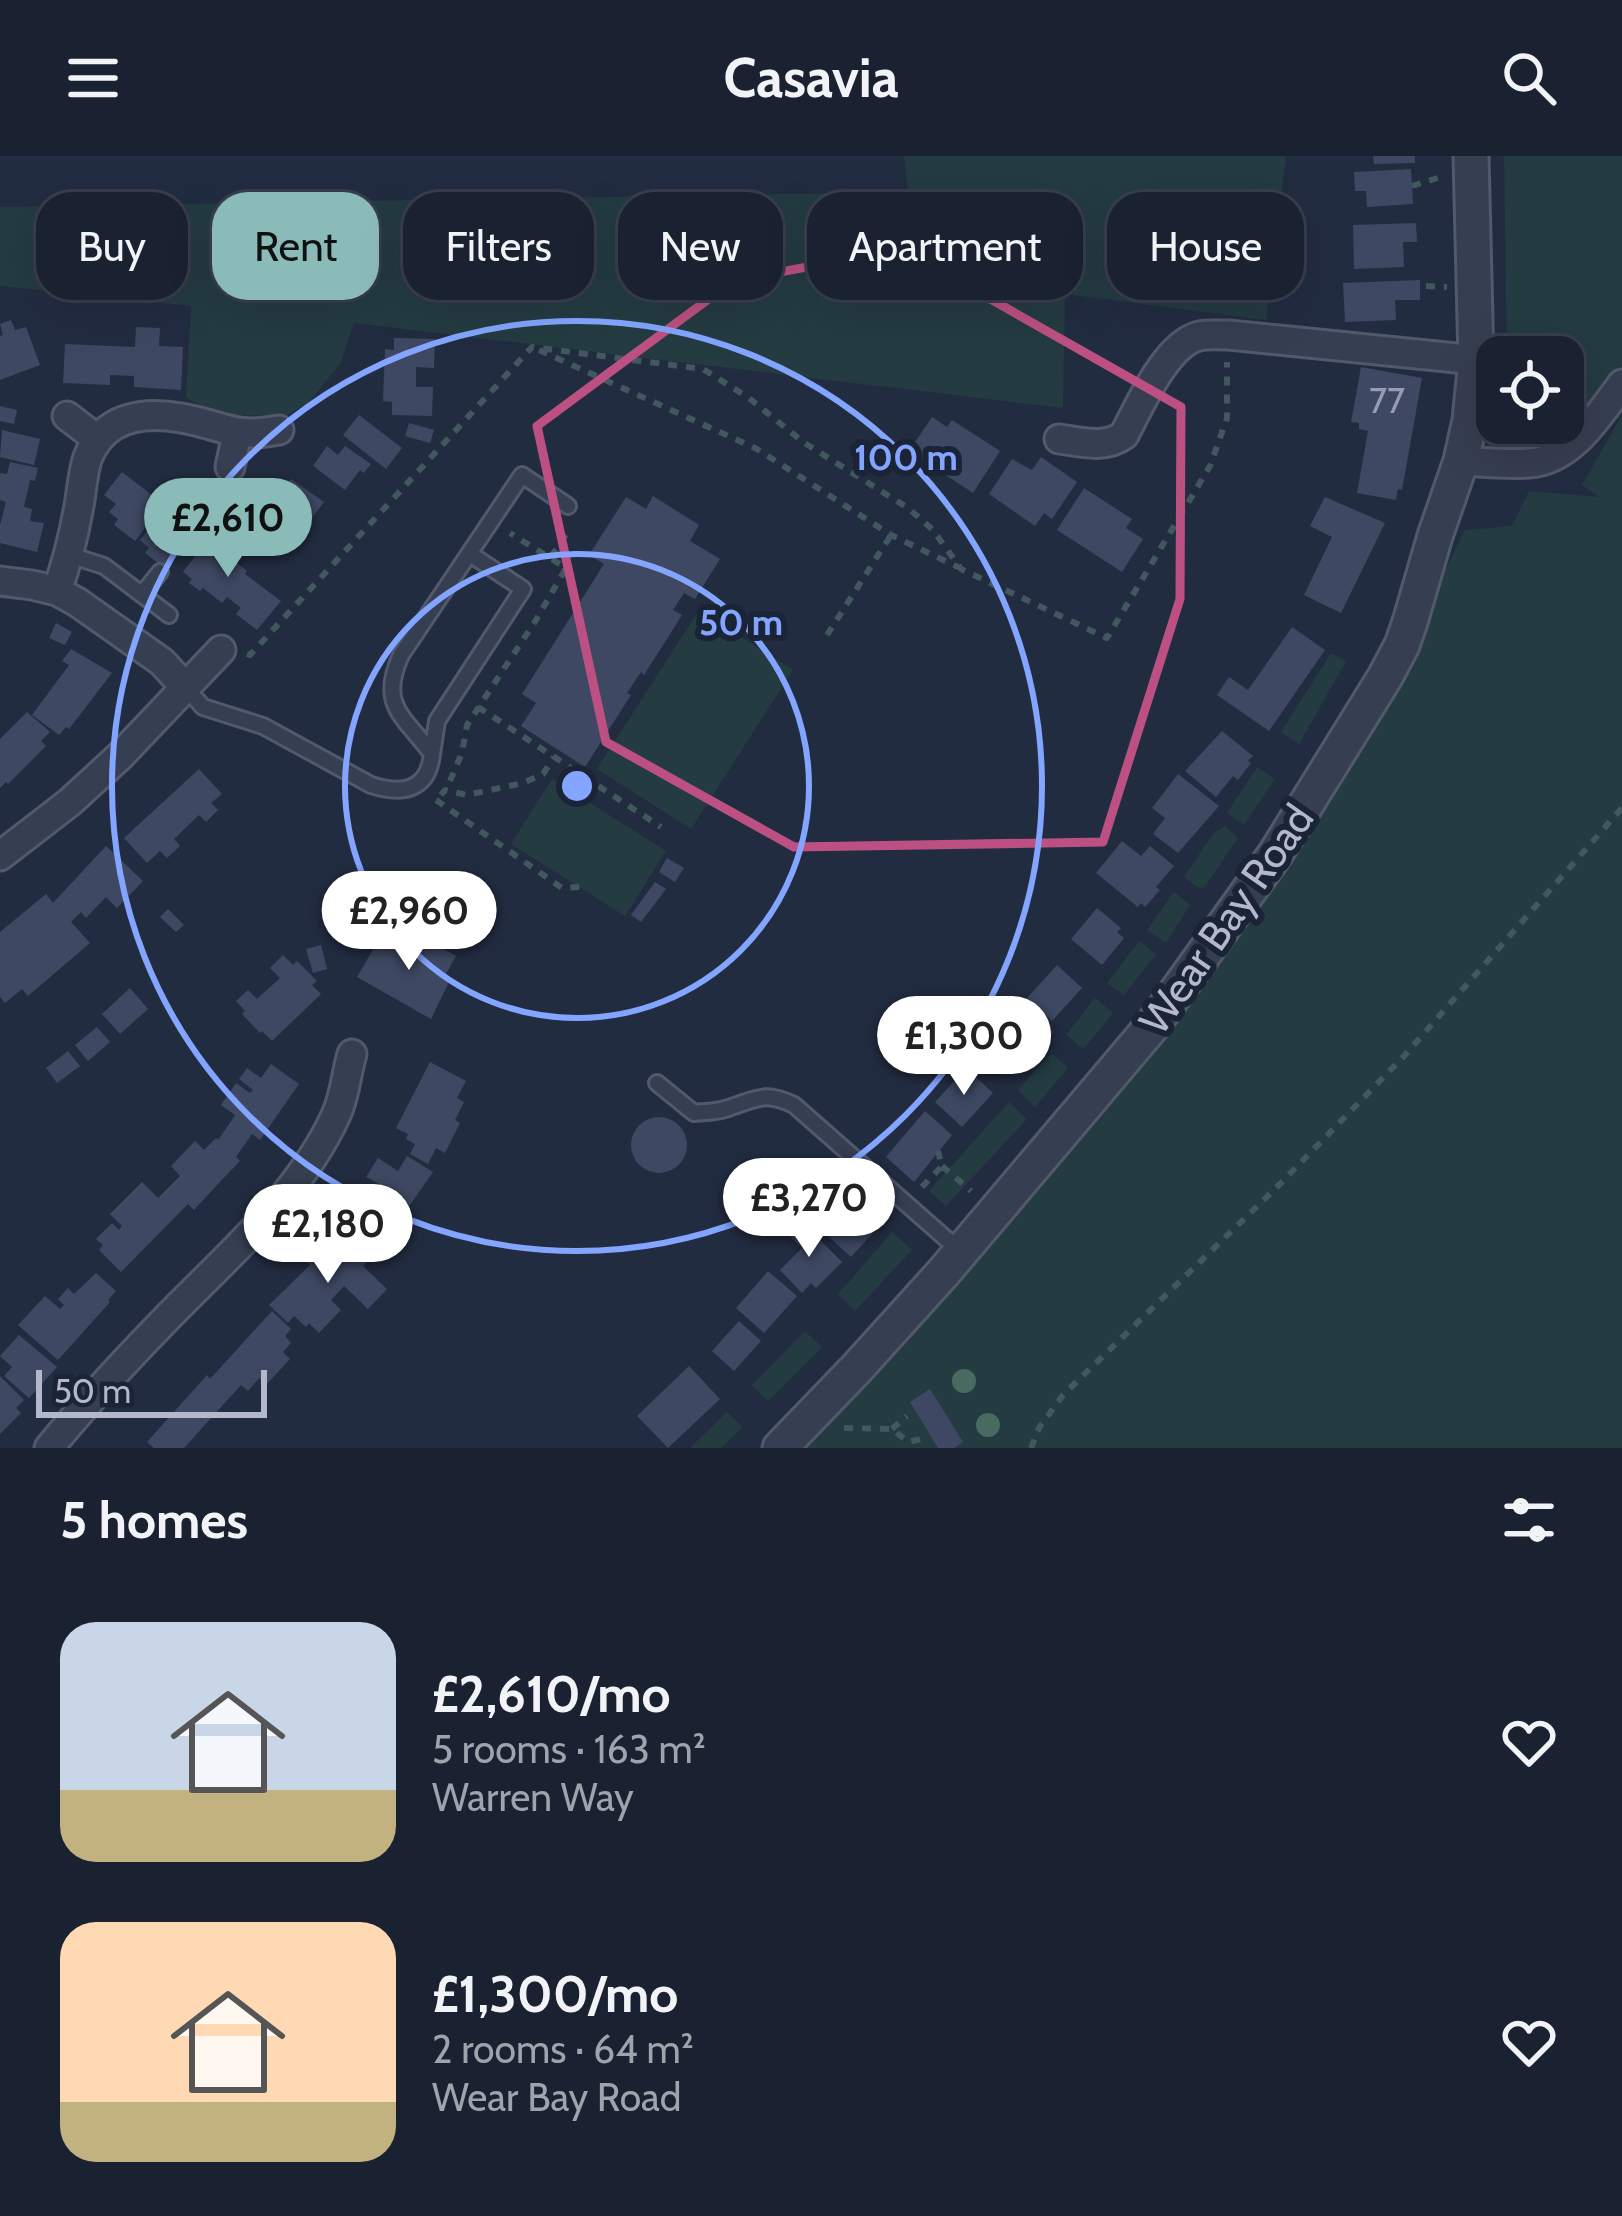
<!DOCTYPE html>
<html lang="en">
<head>
<meta charset="utf-8">
<style>
	body { margin:0; font-family:Cabin,sans-serif; background:#272e3d; color:#f1f3f6; height:100vh; display:flex; flex-direction:column; font-size:45px; white-space:nowrap }
	* { box-sizing:border-box; margin:0 }
	p { font-size:39px; color:#9fa3ab }
	.icon { flex:none; width:66px; height:66px; fill:none; stroke:currentColor; stroke-width:2; stroke-linecap:round; stroke-linejoin:round }
	.map { position:relative; height:1292px; overflow:hidden }
	.side { display:flex; flex-direction:column; background:#1a2131; flex:1 }
	.side>* { flex:none }
	.banner { position:absolute; left:36px; top:36px; width:1551px; height:108px; display:flex; gap:24px }
	.tools { position:absolute; left:1476px; top:180px; display:grid; gap:24px }
	.tools a { display:grid; place-items:center; width:108px; height:108px; border-radius:24px; background:#1a2131; box-shadow:0 12px 48px #0002,0 0 0 3px #383e4d; font-size:60px }
	.scale { position:absolute; left:36px; bottom:30px; width:231px; box-sizing:border-box; padding-left:12px; border:6px solid #b3b9cb; border-top:0; font-size:33px; line-height:42px; white-space:nowrap; color:#b3b9cb; -webkit-text-stroke:9px #1b2336; paint-order:stroke }
	.price { position:absolute; translate:-50% -102px; padding:0 27px; border-radius:42px; background:#fff; color:#222; font-size:39px; line-height:78px; filter:drop-shadow(0 3px 6px #0008) }
	.price::after { content:''; position:absolute; left:50%; top:72px; width:36px; height:27px; margin-left:-18px; background:inherit; clip-path:polygon(0 0,100% 0,50% 100%) }
	.price.selected { background:#8bbbb9; color:#111 }
	ul { padding:0; list-style:none }
	li { display:flex; align-items:center; gap:36px; height:300px; padding:0 60px }
	li span { display:grid; place-items:center; flex:none; width:336px; height:240px; border-radius:36px; color:#555 }
	li>.icon { margin-inline-start:auto }
	span .icon { width:144px; height:144px; fill:#fffc; stroke-width:1 }
	li b { font-size:51px }
	h2 { display:flex; justify-content:space-between; align-items:center; height:144px; padding:0 60px; font-size:51px }
	.tag { padding:0 42px; border-radius:36px; background:#1a2131; box-shadow:0 12px 48px #0002,0 0 0 3px #383e4d; font-size:42px; line-height:108px }
	.tag.selected { background:#8bbbb9; color:#111 }
	header { display:flex; justify-content:space-between; align-items:center; height:156px; padding:0 60px; background:#1a2131; font-size:54px; font-weight:700 }
	.map>svg:first-child { display:block }
</style>
</head>
<body>
<header><svg class="icon" aria-label="menu" viewBox="0 0 24 24"><path d="M4 6h16M4 12h16M4 18h16"/></svg>Casavia<svg class="icon" aria-label="search" viewBox="0 0 24 24"><circle cx="10" cy="10" r="6"/><path d="M15 15l6 6"/></svg></header>
<div class="map">
<svg width="1622" height="1292" viewBox="0 0 1622 1292">
	<rect width="100%" height="100%" fill="#222c41"/>
	<!-- green -->
	<path fill="#243b42" d="M904,0H1286L1266,164L1065,138L1063,252L354,167L340,208L308,247L285,260L237,259L208,252L186,242L191,150L0,130V51L908,36Z
		M1504,0H1622V223L1577,270L1522,279L1509,272V267H1563V201H1507Z
		M1622,259V1292H799L886,1204L1398,511L1465,374L1512,370L1529,335L1599,341L1582,329Z
		M699,454L793,514L691,673L597,613Z
		M1331,497L1346,505L1299,588L1281,576Z
		M1257,611L1275,623L1244,669L1227,657Z
		M552,623L666,695L625,760L511,688Z
		M1225,670L1238,682L1204,732L1197,731L1184,721L1213,678Z
		M1173,737H1176L1190,749L1166,787L1147,774Z
		M1139,785L1156,798L1124,839L1107,827Z
		M1095,842L1113,857L1084,893L1066,879Z
		M1051,897L1068,912L1035,951L1018,934Z
		M1009,946L1027,963L946,1050L929,1035Z
		M892,1076L912,1094L855,1155L838,1138Z
		M805,1175L822,1191L768,1245L752,1229Z
		M727,1256L743,1271L721,1292H690Z"/>
	<!-- building -->
	<path fill="#3e4862" d="M1373,0H1415V7L1374,8Z
		M1411,13L1413,48L1367,51L1366,35H1355L1354,16Z
		M1416,67L1417,86H1403L1404,111L1354,113L1353,69Z
		M1420,124V144H1395L1396,164L1345,166L1343,127Z
		M11,164L15,174L26,171L40,209L0,224V180L3,179L0,168Z
		M136,171L160,172L159,190L183,191L181,234L134,231V220L110,219V229L63,227L65,188L135,191Z
		M394,182L435,183L434,212L416,211V231H433L432,260L392,259V246L383,245L385,193L394,194Z
		M1361,211L1422,222L1402,334L1398,333L1396,344L1357,337L1368,275L1359,273V267L1351,266Z
		M0,250L17,254L14,268L0,265Z
		M359,259L402,292L386,313L343,279Z
		M932,261L947,271L952,264L1000,295L973,337L909,295Z
		M409,267L434,274L430,287L405,280Z
		M2,274L40,283L34,309L0,301Z
		M327,290L338,299L345,290L371,308L364,317L360,314L345,334L313,310Z
		M1041,301L1077,326L1052,363L1044,357L1035,370L989,338L1012,303L1032,314Z
		M10,306L38,312L35,325L30,324L24,351L32,353L30,365L44,367L37,396L0,387V369L6,346L0,344V317L7,318Z
		M122,316L157,343L148,354L155,359L135,385L114,369L118,363L109,356L116,348L104,339Z
		M291,323L324,346L295,384L289,379L283,387L259,369L274,347L266,342L276,329L283,334Z
		M1084,332L1132,363L1126,372L1143,383L1122,416L1057,374Z
		M653,340L699,369L690,385L720,403L695,443L684,437L673,454L682,459L644,519L641,516L627,537L631,539L585,611L521,570L536,547L522,538L604,408L589,399L626,341L646,353Z
		M1325,341L1385,367L1341,457L1304,439L1332,381L1310,370Z
		M172,345L183,354L176,362L188,371L179,382L186,388L166,413L145,397L149,392L140,384Z
		M204,367L215,376L208,384L247,415L245,418L281,445L257,474L236,458L241,452L227,441L222,447L203,432L200,435L189,427L192,423L183,416L199,395L188,387Z
		M56,467L72,476L65,489L49,482Z
		M1292,471L1325,494L1269,575L1217,539L1229,521L1248,534Z
		M71,493L112,517L69,573L66,571L59,579L32,559L69,509L62,505Z
		M27,556L50,576L41,585L46,590L8,628L6,626L0,632V583Z
		M1222,575L1253,600L1248,605L1251,607L1238,624L1233,620L1216,641L1185,615Z
		M199,613L222,638L211,647L218,654L206,666L199,659L174,683L180,690L167,702L160,695L147,707L124,682Z
		M1178,618L1219,650L1178,697L1153,678L1165,662L1152,652Z
		M1122,685L1141,700L1150,690L1174,710L1156,731L1160,734L1145,751L1141,747L1138,751L1096,717Z
		M106,690L143,725L117,752L106,741L86,762L81,756L71,766L90,787L28,840L22,833L5,847L0,841V776L46,738L53,747Z
		M667,702L684,712L675,726L659,716Z
		M655,726L666,733L641,766L631,759Z
		M1097,752L1121,772L1117,776L1124,782L1102,809L1071,783Z
		M168,753L184,769L176,776L160,761Z
		M389,777L407,788L401,799L411,804L424,782L456,800L443,823L449,826L431,863L357,821L378,785L383,788Z
		M321,789L327,813L313,817L306,793Z
		M283,799L293,809L297,805L317,825L312,829L321,838L272,885L262,875L260,877L242,858L245,855L236,845L248,834L257,843L280,822L270,812Z
		M1057,809L1082,832L1052,865L1027,842Z
		M130,832L148,853L120,878L102,858Z
		M1012,840L1053,876L1015,918L968,877L998,844L1003,849Z
		M97,871L110,886L88,905L75,889Z
		M68,895L80,910L57,927L46,912Z
		M430,906L466,925L457,942L464,946L455,964L460,967L445,997L436,992L428,1008L410,998L415,988L406,983L408,978L396,972Z
		M271,908L299,928L260,984L252,978L236,1001L240,1005L217,1029L194,1054L188,1048L121,1116L99,1094L103,1089L96,1083L112,1067L119,1074L122,1070L110,1058L142,1026L158,1042L180,1020L171,1010L195,985L204,994L216,982L218,984L232,964L235,959L221,949L236,927L250,937L253,934L239,923L247,912L261,922Z
		M966,912L993,937L962,971L935,946Z
		M925,955L952,979L914,1026L886,1001Z
		M631 989a28 28 0 1 1 56 0a28 28 0 1 1-56 0Z
		M407,1000L433,1016L405,1056L399,1053L378,1087L342,1065L354,1045L365,1051L379,1028L366,1021L378,1002L398,1015Z
		M859,1022L894,1054L851,1101L816,1069Z
		M801,1065L842,1106L816,1132L811,1127L802,1137L780,1114L802,1092L788,1078Z
		M337,1077L367,1106L363,1110L387,1133L368,1153L344,1130L331,1144L341,1154L319,1177L309,1167L306,1171L294,1160L288,1167L269,1149L310,1109L308,1107Z
		M768,1115L797,1140L764,1177L736,1152Z
		M96,1117L116,1135L108,1144L110,1146L58,1204L18,1169L45,1140L60,1153L64,1149L58,1143L68,1132L74,1138Z
		M272,1155L291,1173L285,1180L291,1187L283,1196L290,1203L266,1229L259,1222L248,1235L241,1229L184,1292H154L147,1286L207,1219L210,1223Z
		M739,1165L761,1185L734,1215L712,1195Z
		M19,1179L57,1211L29,1242L4,1220L12,1211L0,1200Z
		M689,1210L720,1243L668,1292L637,1260Z
		M0,1220L24,1244L16,1252L21,1257L0,1278Z
		M930,1233L963,1286L954,1292H938L910,1246Z"/>
	<g fill="none" stroke-linecap="round" stroke-linejoin="round">
		<!-- service casing -->
		<g stroke="#51596b" stroke-width="20">
			<path id="service" d="M70,399L104,410L169,459
				M142,438L160,416
				M185,531L203,551L263,570L371,629C402,639 428,635 432,598C404,560 378,550 401,499L522,319L568,350
				M432,598L437,565L523,433L470,398
				M657,927L694,957C704,956 716,956 725,953C755,944 763,934 794,949L960,1095"/>
		</g>
		<!-- minor casing -->
		<g stroke="#51596b" stroke-width="33">
			<path id="minor" d="M67,260L97,283
				M1059,283C1081,286 1105,293 1124,279C1139,251 1166,188 1199,180C1208,178 1220,179 1229,179L1476,204
				M1461,305C1483,306 1506,309 1529,307C1571,305 1599,259 1622,228
				M230,311L237,278
				M0,425L32,429L57,435L77,446L162,506L185,531
				M57,435C66,409 73,383 78,355C82,337 82,317 88,301C104,261 143,255 181,262C223,269 233,283 279,274
				M0,700L70,646L121,599L221,494
				M49,1292C86,1247 126,1204 166,1163C227,1100 299,1040 336,959C345,940 346,918 352,898"/>
		</g>
		<!-- tertiary casing -->
		<g stroke="#51596b" stroke-width="39">
			<path id="tertiary" d="M780,1292L857,1212L943,1117L1152,870L1276,697L1385,521L1402,489L1410,466L1435,380L1461,305L1470,264L1476,204L1471,0"/>
		</g>
		<!-- path -->
		<path stroke="#42585f" stroke-width="6" stroke-dasharray="9 9" stroke-linecap="butt" d="M1412,30L1441,21
			M1426,130L1447,131
			M539,194L757,293L891,379L958,411
			M551,401L567,377
			M827,479L891,379
			M247,498L250,499L532,191L703,213L749,242L803,286L908,352L933,374L961,413L1107,482L1210,310L1227,262V206
			M478,551L661,671
			M450,625L462,597L467,569L536,464L566,412L510,377
			M441,639L445,634L467,639L523,627L543,618L554,601
			M436,644L562,732L580,731
			M942,1010L971,1035
			M922,1031L942,1010L938,995
			M844,1272L892,1273L908,1286L925,1282
			M892,1273L907,1260
			M1031,1292L1039,1272L1063,1239L1280,1028L1404,900L1622,652"/>
		<!-- service -->
		<use href="#service" stroke="#363e51" stroke-width="14"/>
		<!-- minor -->
		<use href="#minor" stroke="#363e51" stroke-width="27"/>
		<!-- tertiary -->
		<use href="#tertiary" stroke="#363e51" stroke-width="33"/>
	</g>
	<!-- trees -->
	<g fill="#486b61">
		<circle cx="964" cy="1225" r="12"/>
		<circle cx="988" cy="1269" r="12"/>
	</g>
	<!-- marked area -->
	<path fill="none" stroke="#bd5082" stroke-width="9" stroke-linejoin="round" d="M902,93L1181,251L1180,443L1103,686L794,691L606,586L537,270L733,125Z"/>
	<!-- distance rings -->
	<g fill="none" stroke="#84a5ff" stroke-width="6">
		<circle cx="577" cy="630" r="232"/>
		<circle cx="577" cy="630" r="465"/>
	</g>
	<g text-anchor="middle" stroke-width="12" stroke-linejoin="round" paint-order="stroke">
		<!-- number labels -->
		<g font-size="36" fill="#969db1">
			<text x="1387" y="257">77</text>
		</g>
		<!-- street labels -->
		<g font-size="42" fill="#b3b9cb" stroke="#1b2336">
			<text transform="translate(1226 763) rotate(-55)" y="15">Wear Bay Road</text>
		</g>
	</g>
	<circle cx="577" cy="630" r="18" fill="#84a5ff" stroke="#1b2336" stroke-width="6"/>
	<g font-size="36" text-anchor="middle" font-weight="bold" fill="#84a5ff" stroke="#1b2336" stroke-width="12" stroke-linejoin="round" paint-order="stroke">
		<text x="906" y="314">100 m</text>
		<text x="741" y="479">50 m</text>
	</g>
</svg>
<div class="tools">
<a><svg class="icon" aria-label="locate" viewBox="0 0 24 24"><circle cx="12" cy="12" r="6"/><path d="M12 2v4M12 18v4M2 12h4M18 12h4"/></svg></a>
</div>
<div class="scale">50 m</div>
<b class="price selected" style="left:228px;top:424px">£2,610</b>
<b class="price" style="left:409px;top:817px">£2,960</b>
<b class="price" style="left:964px;top:942px">£1,300</b>
<b class="price" style="left:809px;top:1104px">£3,270</b>
<b class="price" style="left:328px;top:1130px">£2,180</b>
<div class="banner">
<a class="tag">Buy</a>
<a class="tag selected">Rent</a>
<a class="tag">Filters</a>
<a class="tag">New</a>
<a class="tag">Apartment</a>
<a class="tag">House</a>
</div>
</div>
<section class="side">
<h2>5 homes<svg class="icon" aria-label="filters" viewBox="0 0 24 24"><path d="M4 7h16M4 17h16"/><circle cx="9" cy="7" r="2"/><circle cx="15" cy="17" r="2"/></svg></h2>
<ul>
<li><span style="background:linear-gradient(#c9d6e8 70%,#c2b280 0)"><svg class="icon" aria-label="home" viewBox="0 0 24 24"><path d="M3 11l9-7 9 7M6 9v11h12V9"/></svg></span><div><b>£2,610/mo</b><p>5 rooms · 163 m²</p><p>Warren Way</p></div><svg class="icon" aria-label="heart" viewBox="0 0 24 24"><path d="M12 20l-8-8c-3-5 5-10 8-4 3-6 11-1 8 4z"/></svg></li>
<li><span style="background:linear-gradient(#ffd9b3 75%,#c2b280 0)"><svg class="icon" aria-label="home" viewBox="0 0 24 24"><path d="M3 11l9-7 9 7M6 9v11h12V9"/></svg></span><div><b>£1,300/mo</b><p>2 rooms · 64 m²</p><p>Wear Bay Road</p></div><svg class="icon" aria-label="heart" viewBox="0 0 24 24"><path d="M12 20l-8-8c-3-5 5-10 8-4 3-6 11-1 8 4z"/></svg></li>
</ul>
</section>
</body>
</html>
